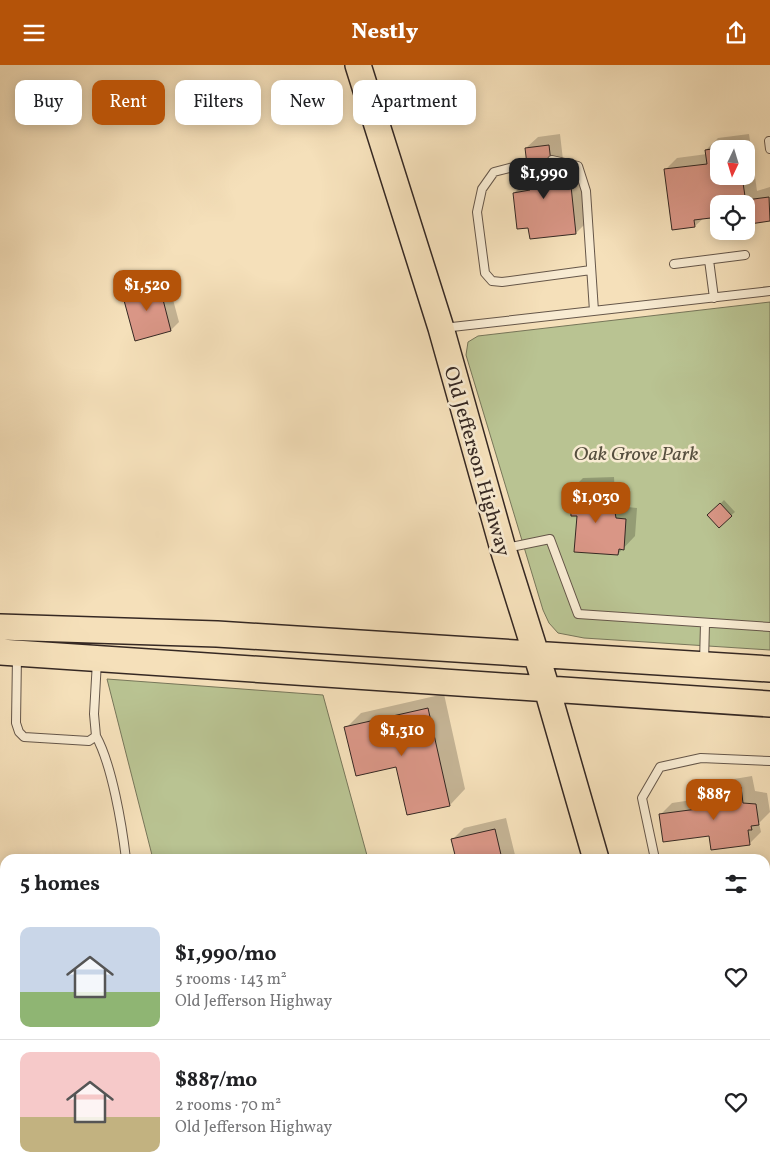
<!DOCTYPE html>
<html lang="en">
<head>
<meta charset="utf-8">
<style>
	body { margin:0; font-family:Vollkorn,serif; background:#f2f2f2; color:#202124; height:100vh; display:flex; flex-direction:column; font-size:19px; white-space:nowrap }
	* { box-sizing:border-box; margin:0 }
	p { font-size:16px; color:#757577 }
	.icon { flex:none; width:28px; height:28px; fill:none; stroke:currentColor; stroke-width:2; stroke-linecap:round; stroke-linejoin:round }
	.map { position:relative; flex:1; overflow:hidden }
	.side { position:absolute; left:0px; top:789px; width:770px; height:321px; display:flex; flex-direction:column; background:#fff; border-radius:15px 15px 0 0; box-shadow:0 2px 12px #0003 }
	.side>* { flex:none }
	.top-card { position:absolute; left:15px; top:15px; width:500px; height:45px; display:flex; gap:10px }
	.needle { width:32px; rotate:184deg }
	.tools { position:absolute; left:710px; top:75px; display:grid; gap:10px }
	.tools a { display:grid; place-items:center; width:45px; height:45px; border-radius:10px; background:#fff; box-shadow:0 2px 12px #0003; font-size:25px }
	.price { position:absolute; translate:-50% -42px; padding:0 11px; border-radius:10px; background:#b45309; color:#fff; font-size:16px; line-height:32px; filter:drop-shadow(0 1px 2px #0008) }
	.price::after { content:''; position:absolute; left:50%; top:30px; width:15px; height:11px; margin-left:-8px; background:inherit; clip-path:polygon(0 0,100% 0,50% 100%) }
	.price.current { background:#222; color:#fff }
	ul { padding:0; list-style:none }
	li { display:flex; align-items:center; gap:15px; height:125px; padding:0 20px }
	li+li { border-top:1px solid #e0e0e0 }
	li span { display:grid; place-items:center; flex:none; width:140px; height:100px; border-radius:10px; color:#555 }
	li>.icon { margin-inline-start:auto }
	span .icon { width:60px; height:60px; fill:#fffc; stroke-width:1 }
	li b { font-size:21px }
	h2 { display:flex; justify-content:space-between; align-items:center; height:60px; padding:0 20px; font-size:21px }
	.tag { padding:0 18px; border-radius:10px; background:#fff; box-shadow:0 2px 12px #0003; font-size:18px; line-height:45px }
	.tag.current { background:#b45309; color:#fff }
	header { display:flex; justify-content:space-between; align-items:center; height:65px; padding:0 20px; background:#b45309; color:#fff; font-size:22px; font-weight:800 }
	.map>svg:first-child { display:block }
</style>
</head>
<body>
<header><svg class="icon" aria-label="menu" viewBox="0 0 24 24"><path d="M4 6h16M4 12h16M4 18h16"/></svg>Nestly<svg class="icon" aria-label="share" viewBox="0 0 24 24"><path d="M12 15V3M7 8l5-5 5 5M5 13v7h14v-7"/></svg></header>
<div class="map">
<svg width="770" height="1109" viewBox="0 0 770 1109">
	<rect width="100%" height="100%" fill="#f5e0ba"/>
	<filter id="stains"><feTurbulence type="fractalNoise" baseFrequency=".004" numOctaves="4"/><feColorMatrix values="0 0 0 0 .2 0 0 0 0 .09 0 0 0 0 .02 0 0 0 .5 -.17"/></filter>
	<radialGradient id="worn" r=".72"><stop offset=".6" stop-color="#630" stop-opacity="0"/><stop offset="1" stop-color="#630" stop-opacity=".3"/></radialGradient>
	<!-- green -->
	<path fill="#b9c392" stroke="#77765a" d="M770,237V585L584,573L558,568L549,558L543,545L466,290L468,277L478,271Z
		M107,614L323,630L368,794H153Z"/>
	<!-- shadow -->
	<path fill="#0003" fill-rule="evenodd" d="M560,69L565,112L582,110L588,156L576,168L529,162L514,128L526,116H530L526,83L538,72Z
		M749,69L757,126L770,122V155L751,158L746,139H719L695,161L665,105L677,93L707,89L706,85L718,73ZM719,84H746V111H719Z
		M167,212L179,257L171,265L135,274L123,229L131,221Z
		M614,412L615,430H625L627,442L637,443L635,471L618,489L578,450L571,425L583,413Z
		M724,435L735,447L719,461L709,450Z
		M444,629L465,724L450,740L408,749L397,700L346,663L361,648Z
		M752,711L755,726L767,728L770,747L759,758L761,767L749,779L710,769L660,750L672,738L705,733L704,728L716,717Z
		M506,753L516,794H457L452,775L464,763Z
		M770,935V992L765,993V936Z
		M770,1009V1069L768,1058H765V1010Z
		M0,1061L5,1062V1105H43V1109H0Z"/>
	<!-- building -->
	<path fill="#d99686" stroke="#352823" d="M549,80L554,123L571,121L576,169L530,174L528,163L517,164L513,128L530,125L525,83Z
		M737,80L738,84H719V111H742L746,138V135L769,132L770,156L750,159L749,155L746,156V139H719V152L694,155L695,162L672,165L664,104L707,99L705,85Z
		M159,219L171,266L135,276L122,228Z
		M603,423V441H614L616,453L626,454L624,485L619,484L618,490L574,487L577,451H571L570,424Z
		M720,438L732,451L719,463L707,450Z
		M428,643L450,741L407,750L396,702L356,711L344,662Z
		M741,722L743,738L756,739L759,760L751,761L752,765H748L750,780L711,785L709,771L663,777L659,749L705,743L703,728Z
		M495,764L502,794H456L451,774Z
		M765,944L770,967V993L765,994Z
		M770,1018V1072H769L767,1059H765V1019Z
		M0,1077H5V1105H29V1109H0Z"/>
	<g fill="none" stroke-linecap="round" stroke-linejoin="round">
		<!-- lane casing -->
		<g stroke="#655649" stroke-width="10">
			<path id="lane" d="M769,76L770,84
				M552,95L578,101L586,126L594,246
				M525,99L494,107L482,124L477,147L485,208L492,216L502,217L591,205
				M709,195L714,233
				M674,199L745,190
				M443,263L770,226
				M506,483L550,474L578,549L770,562
				M17,591L16,658L19,667L24,672L89,676L96,671L94,649L97,596
				M704,597L705,559
				M96,671C112,700 122,760 126,794
				M655,794L642,733L660,702L701,693L770,696
				M765,869L770,868
				M765,924L770,923
				M754,1105L758,1109
				M209,1109V1105
				M565,1109L571,1105"/>
		</g>
		<!-- primary casing -->
		<g stroke="#352823" stroke-width="28">
			<path id="primary" d="M358,0L441,263L503,484L547,624L596,794
				M0,562L217,569L770,604
				M0,587L770,639
				M684,1105L685,1109"/>
		</g>
		<!-- lane -->
		<use href="#lane" stroke="#f8ebd2" stroke-width="8"/>
		<!-- primary -->
		<use href="#primary" stroke="#f5e0ba" stroke-width="25"/>
	</g>
	<g text-anchor="middle" stroke-width="5" stroke-linejoin="round" paint-order="stroke">
		<!-- park labels -->
		<g font-size="20" font-style="italic" fill="#564f3f" stroke="#f8ebd2">
			<text x="636" y="395">Oak Grove Park</text>
		</g>
		<!-- street labels -->
		<g font-size="20" fill="#352823" stroke="#f8ebd2">
			<text transform="translate(478 396) rotate(74)" y="7">Old Jefferson Highway</text>
		</g>
	</g>
	<rect width="100%" height="100%" filter="url(#stains)"/>
	<rect width="100%" height="100%" fill="url(#worn)"/>
</svg>
<div class="tools">
<a><svg class="needle" viewBox="-14 -14 28 28"><path d="M0-13l5 13h-10z" fill="#e53935"/><path d="M0 13l5-13h-10z" fill="#757577"/></svg></a>
<a><svg class="icon" aria-label="locate" viewBox="0 0 24 24"><circle cx="12" cy="12" r="6"/><path d="M12 2v4M12 18v4M2 12h4M18 12h4"/></svg></a>
</div>
<b class="price current" style="left:544px;top:135px">$1,990</b>
<b class="price" style="left:147px;top:247px">$1,520</b>
<b class="price" style="left:596px;top:459px">$1,030</b>
<b class="price" style="left:402px;top:692px">$1,310</b>
<b class="price" style="left:714px;top:756px">$887</b>
<div class="top-card">
<a class="tag">Buy</a>
<a class="tag current">Rent</a>
<a class="tag">Filters</a>
<a class="tag">New</a>
<a class="tag">Apartment</a>
</div>
<section class="side">
<h2>5 homes<svg class="icon" aria-label="filters" viewBox="0 0 24 24"><path d="M4 7h16M4 17h16"/><circle cx="9" cy="7" r="2"/><circle cx="15" cy="17" r="2"/></svg></h2>
<ul>
<li><span style="background:linear-gradient(#c9d6e8 65%,#8fb573 0)"><svg class="icon" aria-label="home" viewBox="0 0 24 24"><path d="M3 11l9-7 9 7M6 9v11h12V9"/></svg></span><div><b>$1,990/mo</b><p>5 rooms · 143 m²</p><p>Old Jefferson Highway</p></div><svg class="icon" aria-label="heart" viewBox="0 0 24 24"><path d="M12 20l-8-8c-3-5 5-10 8-4 3-6 11-1 8 4z"/></svg></li>
<li><span style="background:linear-gradient(#f6c9c9 65%,#c2b280 0)"><svg class="icon" aria-label="home" viewBox="0 0 24 24"><path d="M3 11l9-7 9 7M6 9v11h12V9"/></svg></span><div><b>$887/mo</b><p>2 rooms · 70 m²</p><p>Old Jefferson Highway</p></div><svg class="icon" aria-label="heart" viewBox="0 0 24 24"><path d="M12 20l-8-8c-3-5 5-10 8-4 3-6 11-1 8 4z"/></svg></li>
</ul>
</section>
</div>
</body>
</html>
